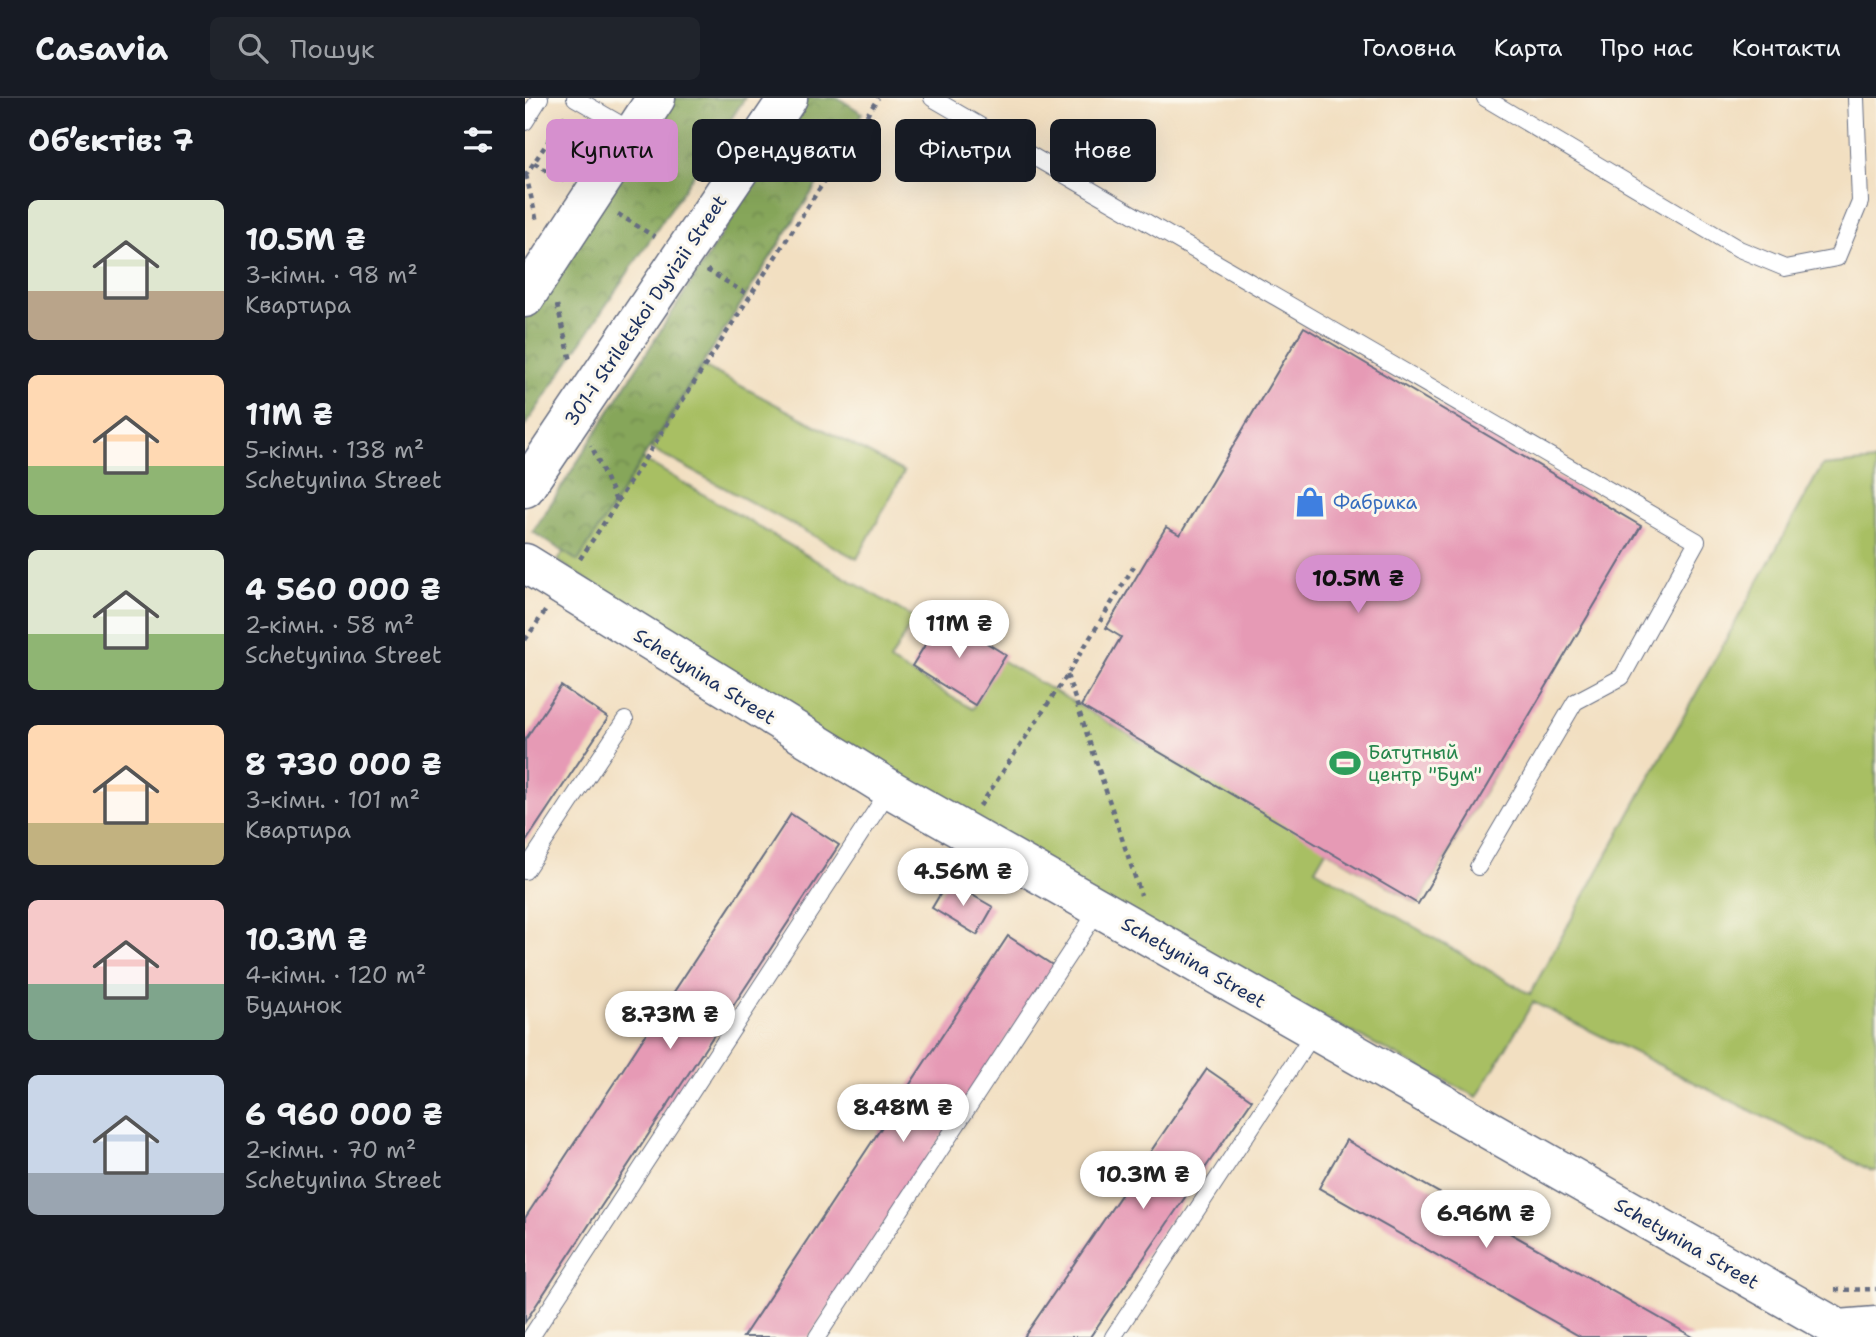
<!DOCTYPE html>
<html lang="uk">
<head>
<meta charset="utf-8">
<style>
	body { margin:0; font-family:"Shantell Sans",sans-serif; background:#20242c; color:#f1f3f6; height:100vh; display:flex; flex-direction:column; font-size:26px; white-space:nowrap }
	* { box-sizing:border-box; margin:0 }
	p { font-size:23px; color:#9ea1a6 }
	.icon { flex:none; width:38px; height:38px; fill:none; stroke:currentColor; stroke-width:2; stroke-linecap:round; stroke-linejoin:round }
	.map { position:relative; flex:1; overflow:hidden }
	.drawer { display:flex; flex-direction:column; background:#171b24; width:525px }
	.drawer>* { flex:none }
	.banner { position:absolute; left:21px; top:21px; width:665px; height:63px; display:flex; gap:14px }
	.price { position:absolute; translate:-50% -60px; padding:0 16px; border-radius:24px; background:#fff; color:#222; font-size:23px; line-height:46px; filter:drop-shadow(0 2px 4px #0008) }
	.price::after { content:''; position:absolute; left:50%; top:42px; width:21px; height:16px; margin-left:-10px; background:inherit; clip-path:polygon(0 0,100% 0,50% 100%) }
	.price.on { background:#d690ce; color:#111 }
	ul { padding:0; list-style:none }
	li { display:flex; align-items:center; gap:21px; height:175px; padding:0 28px }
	li span { display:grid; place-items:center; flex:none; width:196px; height:140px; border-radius:10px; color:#555 }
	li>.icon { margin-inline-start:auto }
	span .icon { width:84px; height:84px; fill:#fffc; stroke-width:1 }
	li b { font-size:30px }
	h2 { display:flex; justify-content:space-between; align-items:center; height:84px; padding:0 28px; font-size:30px }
	.pill { padding:0 24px; border-radius:10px; background:#171b24; box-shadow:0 7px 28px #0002; font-size:24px; line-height:63px }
	.pill.on { background:#d690ce; color:#111 }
	header { display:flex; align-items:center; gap:42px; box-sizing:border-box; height:98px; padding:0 35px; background:#171b24; border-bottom:2px solid #363941 }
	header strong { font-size:33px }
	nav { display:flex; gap:38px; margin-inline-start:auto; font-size:24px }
	.search { width:490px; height:63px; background:#20242c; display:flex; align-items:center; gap:18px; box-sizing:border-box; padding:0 24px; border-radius:10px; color:#9ea1a6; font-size:26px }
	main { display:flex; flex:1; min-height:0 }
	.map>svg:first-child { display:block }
</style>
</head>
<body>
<header>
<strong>Casavia</strong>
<div class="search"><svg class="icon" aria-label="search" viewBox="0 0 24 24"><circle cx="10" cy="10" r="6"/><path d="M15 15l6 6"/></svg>Пошук</div>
<nav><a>Головна</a><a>Карта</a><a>Про нас</a><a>Контакти</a></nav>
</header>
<main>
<section class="drawer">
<h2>Об’єктів: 7<svg class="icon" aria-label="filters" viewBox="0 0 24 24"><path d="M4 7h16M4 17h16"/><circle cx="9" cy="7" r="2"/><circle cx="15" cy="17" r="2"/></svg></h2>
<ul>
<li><span style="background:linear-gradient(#dfe7d0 65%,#b9a48a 0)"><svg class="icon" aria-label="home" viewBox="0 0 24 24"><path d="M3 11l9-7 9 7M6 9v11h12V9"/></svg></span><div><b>10.5M ₴</b><p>3-кімн. · 98 m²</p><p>Квартира</p></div></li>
<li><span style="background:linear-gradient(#ffd9b3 65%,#8fb573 0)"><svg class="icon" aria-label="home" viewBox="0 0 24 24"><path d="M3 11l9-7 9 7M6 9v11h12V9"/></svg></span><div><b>11M ₴</b><p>5-кімн. · 138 m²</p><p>Schetynina Street</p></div></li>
<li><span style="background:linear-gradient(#dfe7d0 60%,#8fb573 0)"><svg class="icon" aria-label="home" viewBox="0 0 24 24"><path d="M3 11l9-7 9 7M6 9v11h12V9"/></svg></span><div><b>4 560 000 ₴</b><p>2-кімн. · 58 m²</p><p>Schetynina Street</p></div></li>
<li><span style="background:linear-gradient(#ffd9b3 70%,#c2b280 0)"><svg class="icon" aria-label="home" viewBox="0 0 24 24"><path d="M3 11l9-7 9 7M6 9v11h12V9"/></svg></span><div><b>8 730 000 ₴</b><p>3-кімн. · 101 m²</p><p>Квартира</p></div></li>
<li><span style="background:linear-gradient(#f6c9c9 60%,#7fa58c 0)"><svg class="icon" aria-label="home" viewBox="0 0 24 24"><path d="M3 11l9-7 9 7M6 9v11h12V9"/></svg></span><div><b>10.3M ₴</b><p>4-кімн. · 120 m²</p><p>Будинок</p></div></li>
<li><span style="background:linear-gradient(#c9d6e8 70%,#9aa5b1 0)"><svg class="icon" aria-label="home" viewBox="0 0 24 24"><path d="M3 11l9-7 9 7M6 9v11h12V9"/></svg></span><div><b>6 960 000 ₴</b><p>2-кімн. · 70 m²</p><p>Schetynina Street</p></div></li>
</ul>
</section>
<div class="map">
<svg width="1351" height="1239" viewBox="0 0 1351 1239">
	<defs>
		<pattern id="forest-crowns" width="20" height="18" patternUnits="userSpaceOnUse" patternTransform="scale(1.75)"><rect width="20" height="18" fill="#86a65a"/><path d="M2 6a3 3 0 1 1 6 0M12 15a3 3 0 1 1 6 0" fill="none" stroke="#6d884e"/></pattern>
	</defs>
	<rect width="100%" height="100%" fill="#fbf7ec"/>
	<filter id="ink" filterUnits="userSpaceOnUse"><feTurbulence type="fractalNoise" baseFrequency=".0143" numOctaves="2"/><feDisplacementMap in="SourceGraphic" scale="14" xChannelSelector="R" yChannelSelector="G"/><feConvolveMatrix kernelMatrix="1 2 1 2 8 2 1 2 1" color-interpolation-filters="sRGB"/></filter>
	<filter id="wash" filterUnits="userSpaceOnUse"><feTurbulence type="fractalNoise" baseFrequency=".00686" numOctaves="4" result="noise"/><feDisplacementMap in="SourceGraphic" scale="28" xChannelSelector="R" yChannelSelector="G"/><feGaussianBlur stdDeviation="1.57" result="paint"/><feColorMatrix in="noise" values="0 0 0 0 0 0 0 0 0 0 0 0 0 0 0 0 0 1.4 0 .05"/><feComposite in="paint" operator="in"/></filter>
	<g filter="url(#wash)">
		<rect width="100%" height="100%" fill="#f2dfc1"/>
		<!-- green -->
		<path fill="#a8bf64" stroke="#627761" stroke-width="2" d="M178,268L379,374L332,461L127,351Z
			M99,350L389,520L365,563L447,611L476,562L661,670L755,518L979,660L893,806L801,752L790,771L1005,896L1297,368L1351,363V1073H1347L1008,904L952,999L438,733L33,463Z"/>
		<!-- forest -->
		<path fill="url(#forest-crowns)" stroke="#506a5c" stroke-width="2" d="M143,0H220L0,328V214Z
			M283,0H313L337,15L53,463L8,434Z"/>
		<g id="blocks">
			<!-- building -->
			<path fill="#e69ab5" d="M779,229L1116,428L893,806L556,608L596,539L581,530L641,429L655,437Z
				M418,518L481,557L450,607L387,568Z
				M36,588L83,620L0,745V642Z
				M266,716L314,747L0,1224V1120Z
				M423,783L468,809L452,837L407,810Z
				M483,838L529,868L284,1239H218Z
				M682,971L727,1002L652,1111L565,1239H499Z
				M821,1042L1168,1239H1056L794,1090Z"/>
		</g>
	</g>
	<g filter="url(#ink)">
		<use href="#blocks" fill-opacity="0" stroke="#666d81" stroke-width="2"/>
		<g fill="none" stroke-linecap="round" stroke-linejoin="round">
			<!-- service casing -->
			<g stroke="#666d81" stroke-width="18">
				<path id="service" d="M50,0L109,34
					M407,0L1172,443L1097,579L1050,604L953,769
					M960,0L1214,151L1260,170L1312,160L1335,104L1331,0
					M0,24L15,0
					M0,773L100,622
					M6,1239L365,691
					M292,1239L575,809
					M588,1239L790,933"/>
			</g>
			<!-- tertiary casing -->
			<g stroke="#666d81" stroke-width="41">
				<path id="tertiary" d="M0,200L131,0
					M0,390L263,0
					M0,465L365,691L1314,1231L1351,1228"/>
			</g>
			<!-- path -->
			<path stroke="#666d81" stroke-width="4.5" stroke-dasharray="5 5" stroke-linecap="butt" d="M9,65L41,84
				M1,77L12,124
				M0,78L40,18
				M93,116L130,139
				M182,172L225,198
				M32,207L46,263
				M92,404L353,0
				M55,461L92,405L66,347
				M0,542L21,512
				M542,577L616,797
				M455,708L542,577L608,470L614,474
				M1310,1192L1351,1191"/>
			<!-- service -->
			<use href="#service" stroke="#fff" stroke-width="16"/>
			<!-- tertiary -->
			<use href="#tertiary" stroke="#fff" stroke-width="38"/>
		</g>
	</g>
	<!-- icons -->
	<defs>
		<g id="shop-bare" transform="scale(2.415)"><path d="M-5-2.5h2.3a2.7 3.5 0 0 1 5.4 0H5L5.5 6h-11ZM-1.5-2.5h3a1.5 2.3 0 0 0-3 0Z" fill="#3f7fe0" stroke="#fbf7ec" stroke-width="2.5" paint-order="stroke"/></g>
		<g id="stadium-bare" transform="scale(2.415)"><path d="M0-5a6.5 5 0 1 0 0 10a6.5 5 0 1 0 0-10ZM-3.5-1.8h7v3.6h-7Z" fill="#2e9e5b" stroke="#fbf7ec" stroke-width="2.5" paint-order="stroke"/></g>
	</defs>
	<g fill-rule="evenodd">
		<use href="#shop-bare" x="785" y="404"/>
		<use href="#stadium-bare" x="820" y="665"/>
	</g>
	<g text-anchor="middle" stroke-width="6" stroke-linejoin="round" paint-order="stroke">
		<!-- street labels -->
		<g font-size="19" fill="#1b2f5e" stroke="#fbf7ec">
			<text transform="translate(120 212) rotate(-56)" y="7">301-i Striletskoi Dyvizii Street</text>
			<text transform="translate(180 578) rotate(32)" y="7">Schetynina Street</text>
			<text transform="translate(669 864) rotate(30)" y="7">Schetynina Street</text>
			<text transform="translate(1162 1145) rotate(30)" y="7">Schetynina Street</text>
		</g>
		<!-- shop labels -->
		<g font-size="19" fill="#366cbe" stroke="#fbf7ec" text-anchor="start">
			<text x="808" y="411">Фабрика</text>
		</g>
		<!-- leisure labels -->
		<g font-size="19" fill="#27864d" stroke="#fbf7ec" text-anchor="start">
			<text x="843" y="661">Батутный<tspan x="843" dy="22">центр "Бум"</tspan></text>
		</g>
	</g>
</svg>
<b class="price on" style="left:833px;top:517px">10.5M ₴</b>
<b class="price" style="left:434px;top:562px">11M ₴</b>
<b class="price" style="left:438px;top:810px">4.56M ₴</b>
<b class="price" style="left:145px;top:953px">8.73M ₴</b>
<b class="price" style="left:378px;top:1046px">8.48M ₴</b>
<b class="price" style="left:618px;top:1113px">10.3M ₴</b>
<b class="price" style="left:961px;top:1152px">6.96M ₴</b>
<div class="banner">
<a class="pill on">Купити</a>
<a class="pill">Орендувати</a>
<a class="pill">Фільтри</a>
<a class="pill">Нове</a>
</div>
</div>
</main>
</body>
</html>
